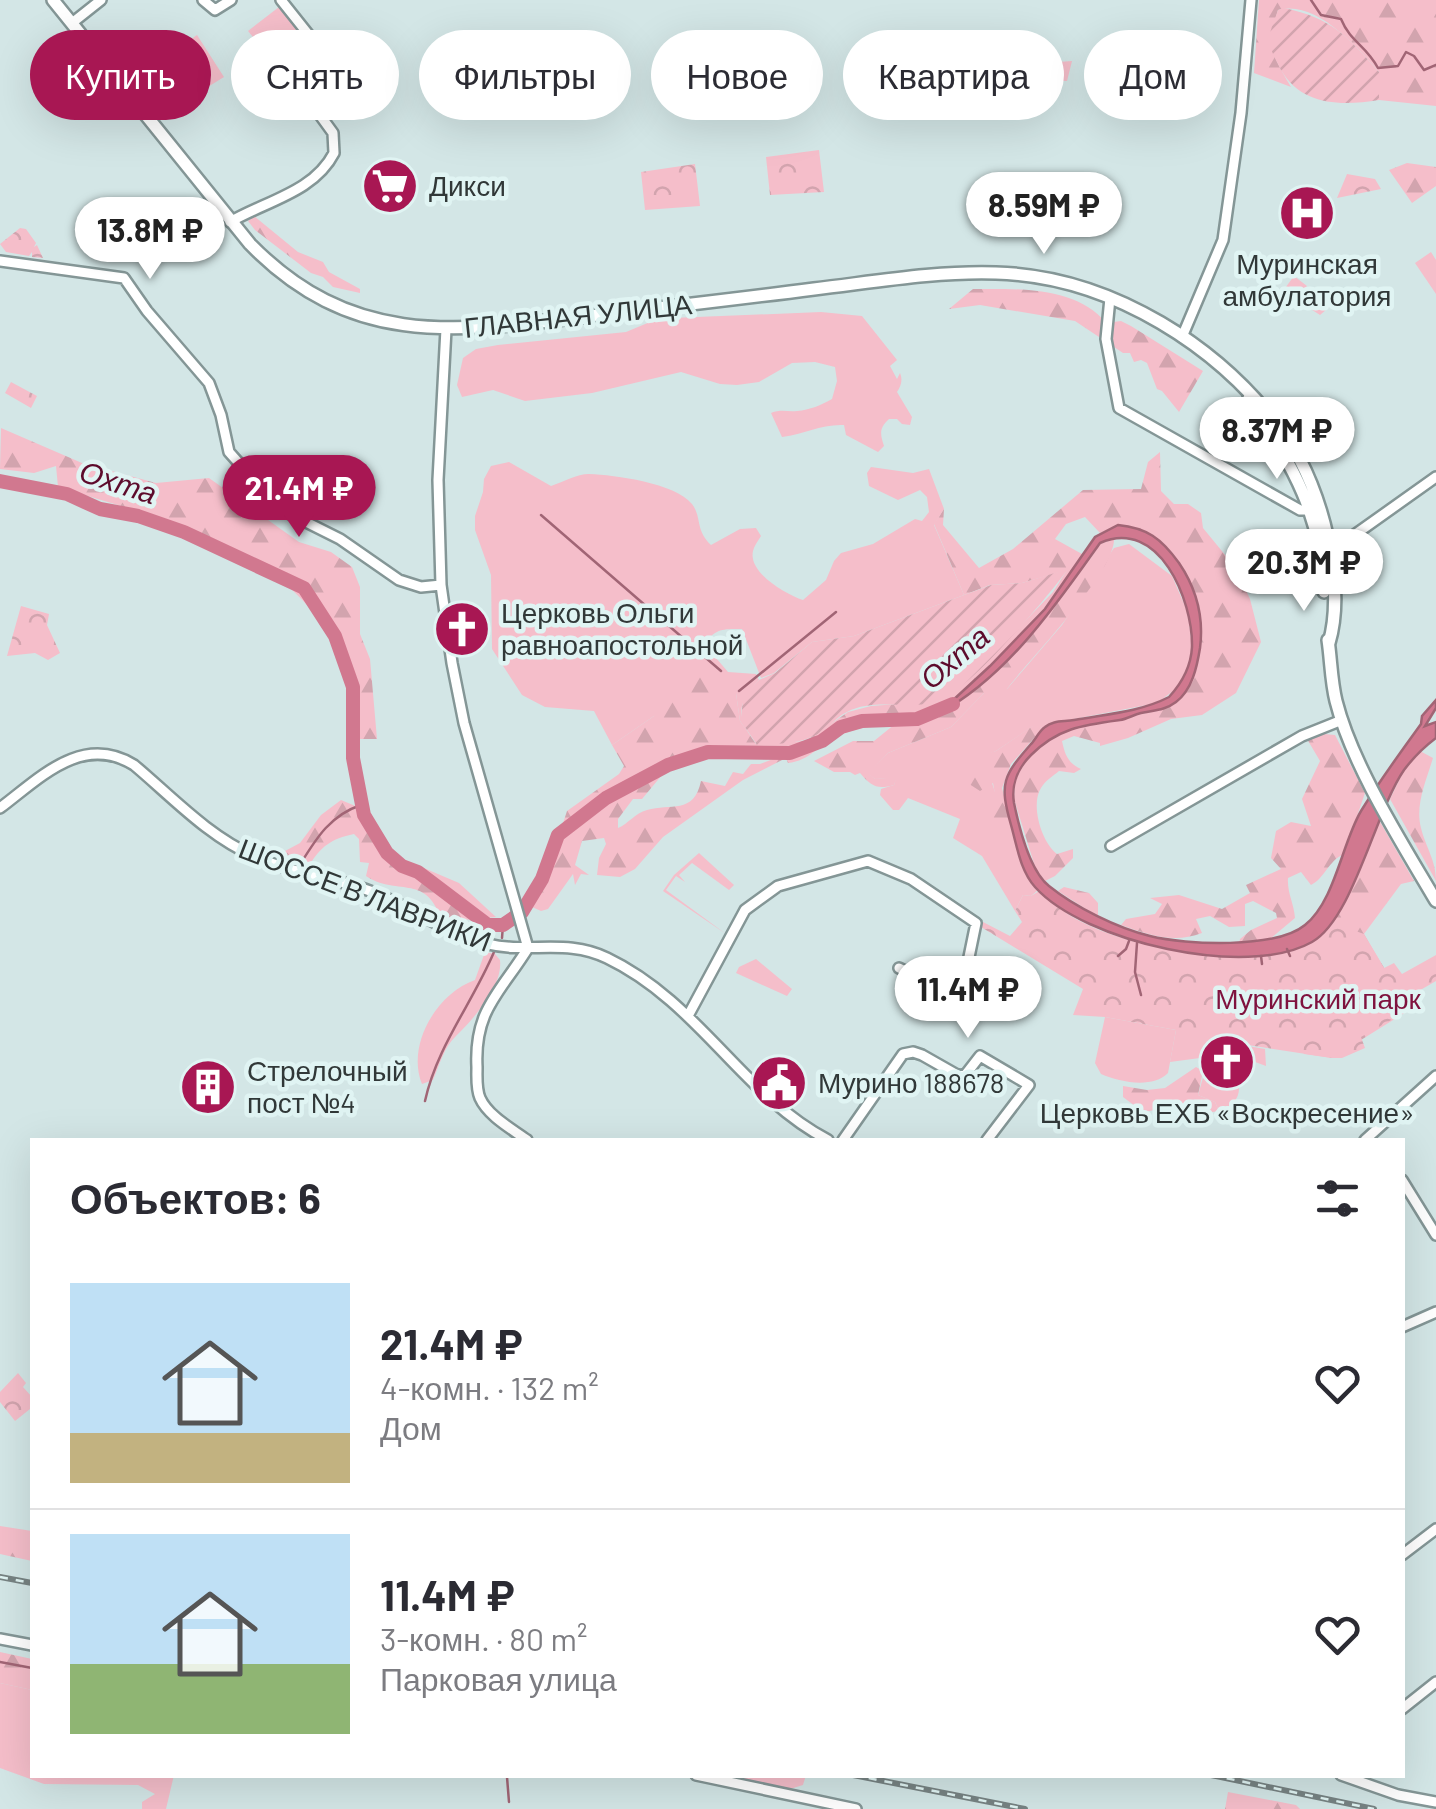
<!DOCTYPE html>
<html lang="ru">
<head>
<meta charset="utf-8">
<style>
	body { margin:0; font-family:Barlow,sans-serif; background:#f2f2f3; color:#2b2b33; height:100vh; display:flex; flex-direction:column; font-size:38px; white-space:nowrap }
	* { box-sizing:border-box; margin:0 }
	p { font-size:32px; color:#7c7c81 }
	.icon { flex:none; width:55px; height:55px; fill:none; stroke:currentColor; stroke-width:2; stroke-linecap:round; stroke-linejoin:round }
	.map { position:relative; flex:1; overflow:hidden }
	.drawer { position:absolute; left:30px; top:1138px; width:1375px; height:640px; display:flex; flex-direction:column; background:#fff; border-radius:0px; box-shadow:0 10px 40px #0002 }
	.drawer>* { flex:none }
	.banner { position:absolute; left:30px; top:30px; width:1378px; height:90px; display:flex; gap:20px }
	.price { position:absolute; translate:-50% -85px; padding:0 22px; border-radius:35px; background:#fff; color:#222; font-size:32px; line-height:65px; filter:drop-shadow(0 2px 5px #0008) }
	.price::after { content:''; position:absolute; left:50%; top:60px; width:30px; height:22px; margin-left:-15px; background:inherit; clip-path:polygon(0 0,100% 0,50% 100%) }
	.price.selected { background:#a81753; color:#fff }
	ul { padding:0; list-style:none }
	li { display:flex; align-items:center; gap:30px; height:250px; padding:0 40px }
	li+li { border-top:2px solid #e1e1e2 }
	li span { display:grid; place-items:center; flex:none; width:280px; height:200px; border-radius:0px; color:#555 }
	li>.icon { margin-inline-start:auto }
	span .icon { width:120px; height:120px; fill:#fffc; stroke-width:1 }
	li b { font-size:42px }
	h2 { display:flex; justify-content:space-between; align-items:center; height:120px; padding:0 40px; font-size:42px }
	.chip { padding:0 35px; border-radius:45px; background:#fff; box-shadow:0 10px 40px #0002; font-size:35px; line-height:90px }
	.chip.selected { background:#a81753; color:#fff }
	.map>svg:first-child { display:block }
</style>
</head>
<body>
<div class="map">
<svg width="1436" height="1809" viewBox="0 0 1436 1809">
	<defs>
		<pattern id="forest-firs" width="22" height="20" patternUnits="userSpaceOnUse" patternTransform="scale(2.5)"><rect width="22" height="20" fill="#f5beca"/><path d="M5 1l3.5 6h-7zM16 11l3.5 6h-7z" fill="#d2a4ae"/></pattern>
		<pattern id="park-crowns" width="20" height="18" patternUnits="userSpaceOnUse" patternTransform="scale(2.5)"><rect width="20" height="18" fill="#f5beca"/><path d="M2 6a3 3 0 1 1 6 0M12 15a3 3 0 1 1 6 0" fill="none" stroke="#d2a4ae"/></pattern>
		<pattern id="garden-furrows" width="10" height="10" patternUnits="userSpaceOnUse" patternTransform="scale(2.5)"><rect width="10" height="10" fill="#f5beca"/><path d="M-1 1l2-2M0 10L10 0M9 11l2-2" fill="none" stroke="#d2a4ae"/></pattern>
	</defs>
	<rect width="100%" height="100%" fill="#d3e6e6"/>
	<!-- grass -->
	<path fill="#f5beca" d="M279,7L301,35L291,43L298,52L278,68L248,31Z
		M197,35L224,77L169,111L142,73Z
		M1431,252L1436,260V294L1415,263Z
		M1294,276L1307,286L1290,309L1277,299Z
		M821,312L862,316L897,360L890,366L897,379L900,373C903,380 901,386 897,392L912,417L910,425L902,424L897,419H889C879,428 880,434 884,446L878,452L846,435L844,425C821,424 805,434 782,437L771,413C781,409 787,412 797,411C810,410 821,405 832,399L837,381L835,367L815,362L792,363L759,382L737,385L720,384L681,372L592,393L525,401L493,390L462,397L457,385L463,358L476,349L498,345L626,332L650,322L672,318Z
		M509,462L551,486C563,482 577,474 589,474C615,475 675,483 692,504C702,517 695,530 711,545L740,529L756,528L761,536C758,541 754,546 753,551C748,573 786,594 803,600L826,580L834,561L841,553L873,544L915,519L922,521L929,512L927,497L920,490L898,500L869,486L867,473L871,467L913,473L929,469L944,509L934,525L964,595L854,636L812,642L774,673L761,678L742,629C724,629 714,628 705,645L728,672L756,674L759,680C735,706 737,716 756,745L740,721L736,693L654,716L612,745L594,711L545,707L522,695L492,649L491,575L475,530V516L483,492L484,479L491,466Z
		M1129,544L1172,576L1188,613L1192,648L1188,666L1177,688L1157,703L1053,723L1043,728L1033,726L996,751L975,759L992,783L1013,847L1016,844L1028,878L1038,890L1031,896L1023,895L1015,911L982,856L953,838L960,819L908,798L899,810H893L880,795L881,789L894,785L896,778L875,779L867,773L888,753L951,727L984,693L1007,689L1062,625L1114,548Z
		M699,853L734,885L729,890L692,863L679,875L685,882L676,876L666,890L726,934L663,891L674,875Z
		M485,952L495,954L500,960C503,987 473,1019 456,1036C444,1047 439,1066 433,1080L422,1084C406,1045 437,993 475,980Z
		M756,959L792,989L787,996L736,973L739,967Z
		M1105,1017L1176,1030L1168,1073C1152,1089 1120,1082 1101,1074L1095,1063Z
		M1207,1039L1265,1049L1266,1066L1212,1046L1208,1055L1203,1053Z
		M1206,1067L1238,1082C1242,1095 1234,1107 1219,1111L1215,1102L1198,1095Z
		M0,1683L32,1690V1775H174L166,1809H142V1802L155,1794L138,1785L44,1784L0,1768Z
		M721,1775H806L803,1785L790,1789Z"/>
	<!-- forest -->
	<path fill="url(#forest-firs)" fill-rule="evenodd" d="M1259,0H1436V106L1379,100V72C1356,46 1316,0 1278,10C1267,48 1272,54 1291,87L1254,73Z
		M1407,163L1436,167V186L1412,203L1389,170Z
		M254,216L298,252L323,262L329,272L360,289V293L333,287L323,277L311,273L255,230L248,221Z
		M973,289C1017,289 1076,286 1106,323L1121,321L1131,326L1203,371L1179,412L1162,391L1157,389L1147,363L1141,360L1134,362L1130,353H1123L1075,321L980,305L949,309Z
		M1,428L82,463L156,483L209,478L299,542L331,552L352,567L360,587V634L370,659L377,739H358C350,710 346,666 333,642C280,544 155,517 58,487L56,466L34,473L0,469Z
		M1160,452L1161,491L1174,504H1188L1201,513L1203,528L1235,567L1250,599L1261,642L1236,693L1202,715L1171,719L1128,738L1100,746V743L1074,736L1062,741C1065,755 1068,763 1081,769L1074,773L1059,771C1053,776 1045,781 1041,788C1030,805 1042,843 1057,854L1073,849V858L1055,876L1045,881L1036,870L1014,799L1015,777L1026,761L1048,739L1083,725L1162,710L1180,699L1189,686L1202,634L1167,547L1118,525L1100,533L1085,517L1066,524L1055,539L1082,554L1078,562L1090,559L1100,544L1114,539C1115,572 1029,660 1007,689L996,698L984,693L951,727L888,753L868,773L875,779L897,777L894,785C877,790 871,786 860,773L855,775L850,772H834L814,761L853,741H874L895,724C876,724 856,728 838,736C819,744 810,761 788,763L786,758L743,780L663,837L635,869L620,877L597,875L599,858L606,844L604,838L582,841L575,865L589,875L581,874L575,885L573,874L548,909L541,911L532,907L542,887L567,811L619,774L624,766L612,745L654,716L678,679L699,669L736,693L740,721L756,744L806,741L848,712L871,706L939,701L978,670L1053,592L1067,570L1022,583L990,585L964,595L934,524L944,509L943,525L979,568L1013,549L1083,490L1141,489L1148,462ZM744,749L764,750L776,758L760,764H751L743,774L733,772L725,786L701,781C694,815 670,803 647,810C635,813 628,824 618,828V819L633,799H642L667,769L709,755L728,756L731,750Z
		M1034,725L1043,728L1011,764L1002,788L1016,844L1013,848L998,833L989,815L996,800L993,783L980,791L963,780L962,760L996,751Z
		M1324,734L1335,735L1365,793L1344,854C1328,861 1325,878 1311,885L1301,872L1288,878C1287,893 1294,903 1295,918L1270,939L1239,944L1240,939L1251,930L1277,918L1276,913L1253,901L1245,904V926L1229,927L1210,916L1196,919L1202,933C1174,944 1149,935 1121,925L1126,919L1155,914L1162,904L1150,898L1179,895L1222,909L1250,893L1246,885L1281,869L1271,858L1276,831L1291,822L1311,826L1302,799L1320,761L1307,739Z
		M1420,751L1433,758C1426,781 1415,805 1421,828C1426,848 1436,860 1436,881L1390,799L1403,772Z
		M341,800L370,812L391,854L459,883L496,917L453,921L440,917C426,874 395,896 366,876L369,863L360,862L359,839L354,834C331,839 321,846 309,866L303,867L287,859L285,851L300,843L321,815Z
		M1379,820L1414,881L1401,884L1364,934L1386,971L1414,1007L1332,1058L1304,1054L1261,973L1333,923Z
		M1064,887L1089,893L1098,903V917L1058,891Z
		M1196,1067L1203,1071L1198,1095L1215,1102L1219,1111L1206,1113C1183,1101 1167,1109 1143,1112L1123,1097V1086L1147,1090L1165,1088Z
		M0,1526L32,1531V1561L0,1554Z
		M0,1652L32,1659V1690L0,1683Z
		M1228,1792L1296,1805L1300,1809H1225Z"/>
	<!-- park -->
	<path fill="url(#park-crowns)" d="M1072,61L1067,81L1015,79L1017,65Z
		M819,150L824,192L770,195L766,157Z
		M695,164L700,206L645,210L641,172Z
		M1347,174L1375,179L1381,189L1337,198Z
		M20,228L26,229L36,243L34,247L37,245L43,258L32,257V252L29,256L6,252L0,244Z
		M1318,287L1333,304L1320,315L1306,306Z
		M11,382L37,396L31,408L5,393Z
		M21,606L49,614L47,625L60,653L48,660L35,653L7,656Z
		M1039,891C1051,900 1063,912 1076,919C1132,950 1250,971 1310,943C1318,939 1326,930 1333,923L1364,934L1384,968L1394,963L1402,974L1436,955V981L1410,996L1414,1007L1361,1037L1365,1048L1342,1058H1332L1209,1039L1200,1058L1170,1062L1176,1030L1105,1017L1073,1015L1083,989L981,927L983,922L1010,936L1022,922L1015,911L1023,895L1031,896Z
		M18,1373L26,1383L23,1387L32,1397L30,1409L15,1421L0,1402V1392Z"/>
	<!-- garden -->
	<path fill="url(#garden-furrows)" d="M1284,8C1332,18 1347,36 1379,72V100C1341,106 1302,106 1281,70C1277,62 1270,50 1269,41C1269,32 1275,19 1278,10Z
		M1068,569C1048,597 969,690 939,701C910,711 875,697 847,712C838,716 831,725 823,731C801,745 782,743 757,745L741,721L743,697L759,680L775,673L812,642L854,636L991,585L1022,583Z"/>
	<!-- water -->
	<path fill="#d1788f" stroke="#a16575" stroke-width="2.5" d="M1118,525C1147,528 1161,538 1179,563C1196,588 1204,617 1200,648C1197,667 1192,690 1176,702C1164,711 1154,710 1141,713C1133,715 1127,719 1120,720C1083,725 1058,728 1031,755C1018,768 1011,785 1014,803C1019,827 1029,870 1049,886C1075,907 1117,928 1150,936C1186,945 1276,949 1305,925C1335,901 1342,843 1361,811C1380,780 1400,753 1421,724L1422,716L1436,700V708L1425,726L1436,722V738C1424,747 1413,758 1404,770C1375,812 1353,919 1312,942C1247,979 1084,942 1035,887C1020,870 1017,846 1011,825C999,783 1003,776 1031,744C1036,739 1039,731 1045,727C1053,720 1064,722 1074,720C1106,714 1140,712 1169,697C1181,684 1191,666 1192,647C1193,600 1159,517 1100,543C1056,605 1007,677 938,714L990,666L1045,609L1095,537Z"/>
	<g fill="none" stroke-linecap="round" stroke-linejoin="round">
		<!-- stream -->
		<path stroke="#a16575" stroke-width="2.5" d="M1311,0L1321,15L1341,19C1351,43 1365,44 1378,68L1398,66L1406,52L1414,56L1424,70L1436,65
			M541,515L721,671
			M739,691L836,612
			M301,863C317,837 331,815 361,805
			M502,938L503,925
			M1137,943L1135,972L1141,995
			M1287,949L1290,956
			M1118,956L1126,949L1129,941
			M1261,956L1262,964
			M425,1101C437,1046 472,1004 494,952
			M0,1662L32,1668
			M503,1775L507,1777L509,1802"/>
		<!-- river -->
		<path stroke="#d1788f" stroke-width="14" d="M0,481L67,494L100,509L138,516L184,532L304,588L335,636L353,687V758L364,815L387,853L402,866L418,872L488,925H503L522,912L542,879L558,835L606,798L668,765L708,752L790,753L822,741L841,727L862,721L917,719L953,704"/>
		<!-- minor casing -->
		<g stroke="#849696" stroke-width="14">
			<path id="minor" d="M203,0L215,10L231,0
				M72,23L101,0
				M230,222C266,201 314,192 334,153L333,133L301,89L332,64L281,0
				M0,261L124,278L147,311L209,383L221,415L229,452L271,499L280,509L340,539L399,580L421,587L441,585
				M1110,298L1106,339L1119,408L1300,510H1309
				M446,329L438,480L441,585L452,663L464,723L528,948C500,993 474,1010 477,1067C477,1077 476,1089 480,1098C488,1116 512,1129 527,1140
				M1182,337L1223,240L1241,113L1251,0
				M1329,553L1436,477
				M0,808C40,778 82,733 134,765C171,796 209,837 254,856C291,873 333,877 370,891C411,907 446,933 488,944C528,954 567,938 607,958C699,1002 743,1096 828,1140
				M1111,846L1302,736L1342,720
				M689,1014L745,910L778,886L868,861L911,879L976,923L962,991L952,994L899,968
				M843,1140L903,1054L913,1052L922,1055L959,1076L966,1074L980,1056L1029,1085L987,1140
				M1365,1140L1436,1076
				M1402,1180L1436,1235
				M1402,1327L1436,1312
				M1402,1555L1436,1529
				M0,1639L32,1645
				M1402,1709L1436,1682
				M696,1775L856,1809
				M1341,1775L1398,1795L1436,1802"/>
		</g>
		<!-- major casing -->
		<g stroke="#849696" stroke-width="16">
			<path id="major" d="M53,0L250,244C350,346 451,333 581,317C659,308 737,299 814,289C874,282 936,271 996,273C1111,276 1223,347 1288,440C1322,488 1346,586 1329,643
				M1249,398C1291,465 1321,509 1324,592
				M1328,640C1331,660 1331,681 1336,701C1352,765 1402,843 1436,901"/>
		</g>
		<!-- minor -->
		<use href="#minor" stroke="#fff" stroke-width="9"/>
		<!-- major -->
		<use href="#major" stroke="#fff" stroke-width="11"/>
		<!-- rail casing -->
		<g stroke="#778383" stroke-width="6">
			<path id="rail" d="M0,1577L32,1583
				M853,1775L1025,1809
				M1211,1775L1374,1809"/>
		</g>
		<!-- rail -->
		<use href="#rail" stroke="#e0f4f3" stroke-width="2.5" stroke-dasharray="8" stroke-linecap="butt"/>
	</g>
	<!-- icons -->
	<defs>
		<g id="supermarket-disc" transform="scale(2.875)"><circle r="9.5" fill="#a81753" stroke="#e0f4f3"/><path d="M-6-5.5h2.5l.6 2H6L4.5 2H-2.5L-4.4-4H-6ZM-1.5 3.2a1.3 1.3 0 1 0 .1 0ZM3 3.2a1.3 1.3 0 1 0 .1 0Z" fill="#fff"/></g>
		<g id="hospital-disc" transform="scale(2.875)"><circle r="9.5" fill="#a81753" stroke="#e0f4f3"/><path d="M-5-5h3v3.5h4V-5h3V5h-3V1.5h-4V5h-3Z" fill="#fff"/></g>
		<g id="church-disc" transform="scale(2.875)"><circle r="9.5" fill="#a81753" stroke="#e0f4f3"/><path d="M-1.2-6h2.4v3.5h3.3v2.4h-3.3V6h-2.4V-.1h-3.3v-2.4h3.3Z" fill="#fff"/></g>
		<g id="civic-disc" transform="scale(2.875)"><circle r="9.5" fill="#a81753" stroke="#e0f4f3"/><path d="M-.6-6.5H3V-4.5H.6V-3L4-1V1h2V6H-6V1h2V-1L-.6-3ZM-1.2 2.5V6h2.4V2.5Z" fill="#fff"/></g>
		<g id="building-disc" transform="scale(2.875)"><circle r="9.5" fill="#a81753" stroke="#e0f4f3"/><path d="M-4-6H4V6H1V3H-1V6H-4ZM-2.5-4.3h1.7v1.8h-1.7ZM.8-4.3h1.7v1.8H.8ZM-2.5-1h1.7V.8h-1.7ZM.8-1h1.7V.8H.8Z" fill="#fff"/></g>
	</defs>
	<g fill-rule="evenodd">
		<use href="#supermarket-disc" x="390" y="186"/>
		<use href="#hospital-disc" x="1307" y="213"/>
		<use href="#church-disc" x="462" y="629"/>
		<use href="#church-disc" x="1227" y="1062"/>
		<use href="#civic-disc" x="779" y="1083"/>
		<use href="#building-disc" x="208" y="1087"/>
	</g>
	<g text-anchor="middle" stroke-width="9" stroke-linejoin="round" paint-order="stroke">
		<!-- poi labels -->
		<g font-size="28" fill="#313838" stroke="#e0f4f3" text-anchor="start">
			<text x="429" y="196">Дикси</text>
			<text x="1307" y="274" text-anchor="middle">Муринская<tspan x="1307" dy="32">амбулатория</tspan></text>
			<text x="501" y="623">Церковь Ольги<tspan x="501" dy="32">равноапостольной</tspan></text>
			<text x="247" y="1081">Стрелочный<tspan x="247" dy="32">пост №4</tspan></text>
			<text x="818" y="1093">Мурино 188678</text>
			<text x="1227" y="1123" text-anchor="middle">Церковь ЕХБ «Воскресение»</text>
		</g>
		<!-- street labels -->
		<g font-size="28" fill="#313838" stroke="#e0f4f3">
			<text transform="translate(578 316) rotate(-6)" y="10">ГЛАВНАЯ УЛИЦА</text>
			<text transform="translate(365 895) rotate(21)" y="10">ШОССЕ В ЛАВРИКИ</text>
		</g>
		<!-- park labels -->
		<g font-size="28" fill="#7f123e" stroke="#e0f4f3">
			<text x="1318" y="1009">Муринский парк</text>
		</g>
		<!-- water labels -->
		<g font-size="30" font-style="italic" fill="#5d0b2c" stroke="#e0f4f3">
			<text transform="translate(118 483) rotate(18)" y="10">Охта</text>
			<text transform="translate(955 658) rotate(-40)" y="10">Охта</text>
		</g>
	</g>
</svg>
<b class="price" style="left:1044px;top:257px">8.59M ₽</b>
<b class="price" style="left:150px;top:282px">13.8M ₽</b>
<b class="price" style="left:1277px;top:482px">8.37M ₽</b>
<b class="price selected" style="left:299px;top:540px">21.4M ₽</b>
<b class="price" style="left:1304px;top:614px">20.3M ₽</b>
<b class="price" style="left:968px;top:1041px">11.4M ₽</b>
<div class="banner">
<a class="chip selected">Купить</a>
<a class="chip">Снять</a>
<a class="chip">Фильтры</a>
<a class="chip">Новое</a>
<a class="chip">Квартира</a>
<a class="chip">Дом</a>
</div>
<section class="drawer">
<h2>Объектов: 6<svg class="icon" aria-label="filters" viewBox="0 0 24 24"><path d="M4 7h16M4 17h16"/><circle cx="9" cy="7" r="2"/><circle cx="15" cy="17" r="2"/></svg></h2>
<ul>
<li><span style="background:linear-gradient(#bfe0f5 75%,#c2b280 0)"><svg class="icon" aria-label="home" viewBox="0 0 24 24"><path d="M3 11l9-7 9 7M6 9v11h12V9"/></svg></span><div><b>21.4M ₽</b><p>4-комн. · 132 m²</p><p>Дом</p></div><svg class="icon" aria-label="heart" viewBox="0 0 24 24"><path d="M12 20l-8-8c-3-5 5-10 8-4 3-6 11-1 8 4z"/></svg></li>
<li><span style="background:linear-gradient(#bfe0f5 65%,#8fb573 0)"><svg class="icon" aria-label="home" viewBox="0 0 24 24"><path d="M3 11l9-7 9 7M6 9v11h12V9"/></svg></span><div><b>11.4M ₽</b><p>3-комн. · 80 m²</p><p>Парковая улица</p></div><svg class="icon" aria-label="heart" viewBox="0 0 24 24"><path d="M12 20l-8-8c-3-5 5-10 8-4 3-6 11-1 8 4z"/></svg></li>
</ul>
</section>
</div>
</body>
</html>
